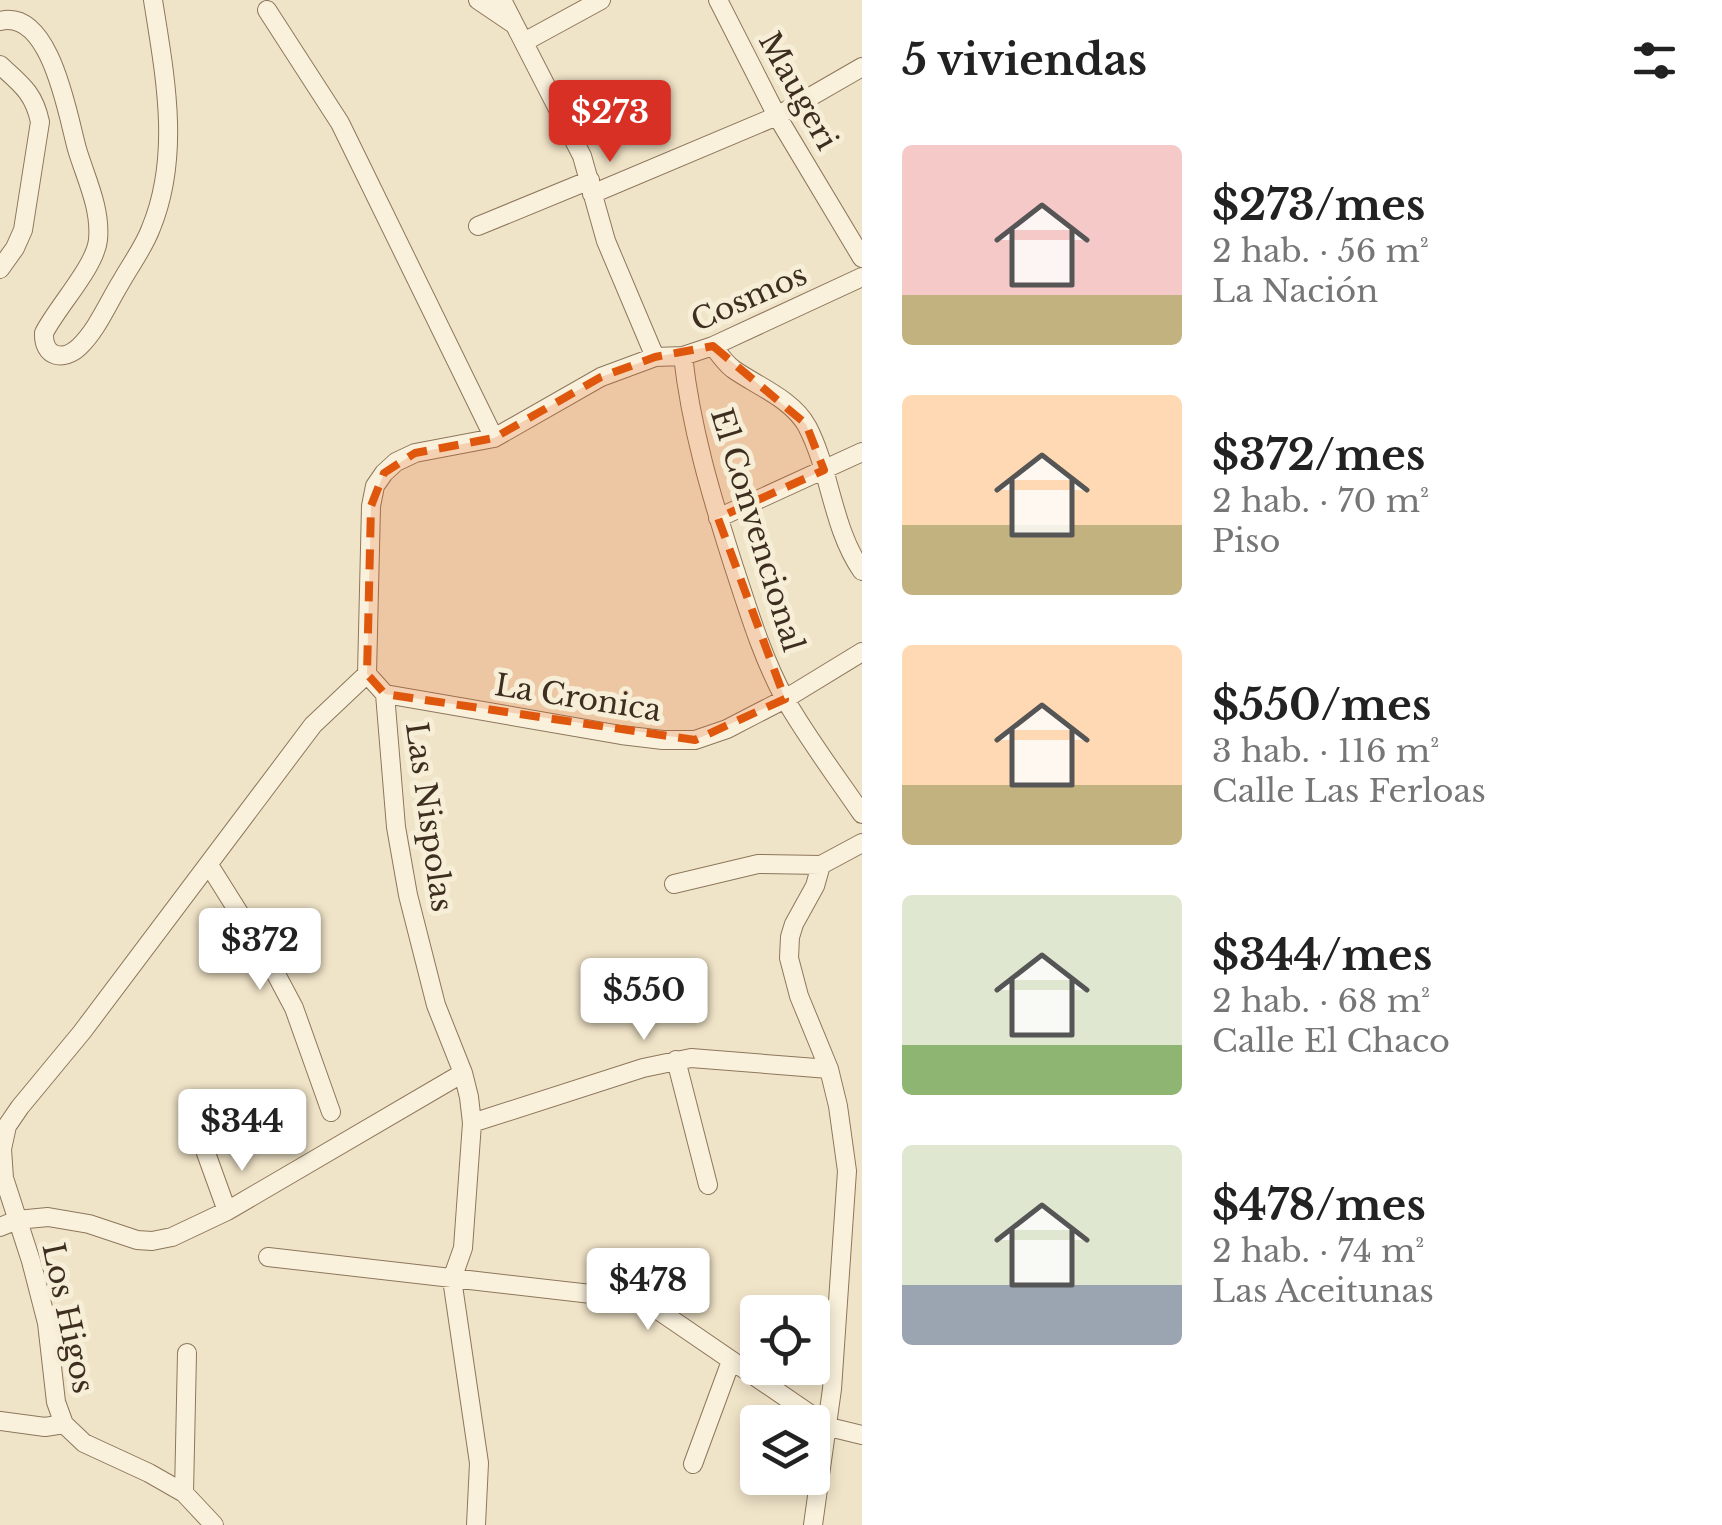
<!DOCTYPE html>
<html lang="es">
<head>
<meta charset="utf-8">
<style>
	body { margin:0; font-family:"Libre Baskerville",serif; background:#f2f2f2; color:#222; height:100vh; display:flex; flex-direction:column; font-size:38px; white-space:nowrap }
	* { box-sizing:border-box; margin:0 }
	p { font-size:32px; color:#767676 }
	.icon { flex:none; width:55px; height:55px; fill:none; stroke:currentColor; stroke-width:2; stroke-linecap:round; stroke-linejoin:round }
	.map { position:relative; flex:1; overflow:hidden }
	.sheet { display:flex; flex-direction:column; background:#fff; width:860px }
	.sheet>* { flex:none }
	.tools { position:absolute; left:740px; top:1295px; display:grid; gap:20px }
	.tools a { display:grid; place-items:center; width:90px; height:90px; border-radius:10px; background:#fff; box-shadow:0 5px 15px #0003; font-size:50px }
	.price { position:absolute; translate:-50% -85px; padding:0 22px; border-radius:10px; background:#fff; color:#222; font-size:32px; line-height:65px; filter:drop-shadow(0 2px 5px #0008) }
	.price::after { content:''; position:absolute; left:50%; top:60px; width:30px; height:22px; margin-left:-15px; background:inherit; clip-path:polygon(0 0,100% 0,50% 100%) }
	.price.on { background:#d93025; color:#fff }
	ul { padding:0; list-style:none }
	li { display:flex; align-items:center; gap:30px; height:250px; padding:0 40px }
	li span { display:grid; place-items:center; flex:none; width:280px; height:200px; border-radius:10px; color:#555 }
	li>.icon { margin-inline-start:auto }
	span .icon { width:120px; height:120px; fill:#fffc; stroke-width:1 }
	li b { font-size:42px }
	h2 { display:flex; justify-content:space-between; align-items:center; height:120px; padding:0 40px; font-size:42px }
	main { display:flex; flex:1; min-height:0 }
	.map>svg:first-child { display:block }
</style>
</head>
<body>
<main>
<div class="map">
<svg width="862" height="1525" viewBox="0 0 862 1525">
	<rect width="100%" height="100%" fill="#f0e4c8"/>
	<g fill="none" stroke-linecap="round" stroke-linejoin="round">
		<!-- minor casing -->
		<g stroke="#8d765c" stroke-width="20">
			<path id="minor" d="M478,0L512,23
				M502,0L582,156L606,241L655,357
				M718,0L777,116L862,258
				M267,10L340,123L494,438
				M0,21C51,8 68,117 77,149C86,179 101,208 98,240C95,267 57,307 44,333C43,357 63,362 79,347C97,330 108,303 121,282C131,264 144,247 151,228C181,155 165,76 153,0
				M524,42L601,0
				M0,65C21,84 34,93 40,122L23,230L15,248L0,269
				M592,194L777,116L862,67
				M478,226L590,180
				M713,346C719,354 725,363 733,369C757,386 792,399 807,426C831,472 832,528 862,571
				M683,356C691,428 711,495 733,564C748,609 762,657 785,699C808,739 836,776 862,814
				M718,518L862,452
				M385,694L621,735L663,740H695L727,729L785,699L862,652
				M209,865L268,959L294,1008L331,1112
				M674,884L758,864L821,865
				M676,1060L708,1185
				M472,1123L643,1068L691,1058L829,1069
				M206,1153L227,1211
				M0,1227L17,1220L48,1217L89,1224L137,1240L152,1241L172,1237L227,1211L463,1073
				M268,1257L635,1299L652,1306L829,1427L862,1435
				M0,1421L45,1427L64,1424
				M693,1464L731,1361
				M184,1493L187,1353
				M214,1525L184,1493L149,1473L84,1443L64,1424L56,1402L47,1323L31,1261L4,1178L2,1149L7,1126L20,1107L82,1032L313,725L367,674
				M476,1525L479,1463L452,1279L463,1248L472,1123L469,1097L463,1073L436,1005L408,895L396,827L385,694L367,674L371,506L375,486L384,473L396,462L415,453L494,438L601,377L655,357L683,356L713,346L862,277
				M813,1525L832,1389L847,1171L838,1106L829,1069L799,996L789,958L790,937L794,924L815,886L821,865L862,843"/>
		</g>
		<!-- minor -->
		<use href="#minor" stroke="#faf1dc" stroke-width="18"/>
	</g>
	<!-- marked area -->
	<path fill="#df570d" fill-opacity="0.2" stroke="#df570d" stroke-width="8" stroke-dasharray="20 12" stroke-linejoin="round" d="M713,346L806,424L824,470L718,518L785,699L695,740L385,694L367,674L371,506L384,473L415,453L494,438L601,377L655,357Z"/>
	<g text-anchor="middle" stroke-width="10" stroke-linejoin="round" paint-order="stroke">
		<!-- street labels -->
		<g font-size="30" fill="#3d2e20" stroke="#f7eed8">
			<text transform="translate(798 91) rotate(61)" y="10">Maugeri</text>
			<text transform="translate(749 298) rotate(-24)" y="10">Cosmos</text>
			<text transform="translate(757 530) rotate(73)" y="10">El Convencional</text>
			<text transform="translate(578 698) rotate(9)" y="10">La Cronica</text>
			<text transform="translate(429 817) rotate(82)" y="10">Las Nispolas</text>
			<text transform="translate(68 1318) rotate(78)" y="10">Los Higos</text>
		</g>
	</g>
</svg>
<div class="tools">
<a><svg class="icon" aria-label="locate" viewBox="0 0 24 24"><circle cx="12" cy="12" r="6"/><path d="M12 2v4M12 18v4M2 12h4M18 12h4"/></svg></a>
<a><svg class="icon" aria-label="layers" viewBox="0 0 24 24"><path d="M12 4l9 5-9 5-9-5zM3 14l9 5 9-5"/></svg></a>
</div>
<b class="price on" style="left:610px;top:165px">$273</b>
<b class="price" style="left:260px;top:993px">$372</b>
<b class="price" style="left:644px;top:1043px">$550</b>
<b class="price" style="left:242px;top:1174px">$344</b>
<b class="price" style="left:648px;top:1333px">$478</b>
</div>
<section class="sheet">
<h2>5 viviendas<svg class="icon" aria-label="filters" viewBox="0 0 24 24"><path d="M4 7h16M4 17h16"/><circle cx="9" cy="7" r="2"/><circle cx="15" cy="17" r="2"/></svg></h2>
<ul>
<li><span style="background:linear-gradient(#f6c9c9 75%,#c2b280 0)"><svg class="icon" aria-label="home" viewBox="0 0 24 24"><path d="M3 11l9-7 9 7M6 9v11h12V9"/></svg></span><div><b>$273/mes</b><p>2 hab. · 56 m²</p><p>La Nación</p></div></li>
<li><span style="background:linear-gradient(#ffd9b3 65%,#c2b280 0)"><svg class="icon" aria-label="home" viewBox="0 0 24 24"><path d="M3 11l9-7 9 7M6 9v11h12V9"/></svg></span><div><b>$372/mes</b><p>2 hab. · 70 m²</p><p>Piso</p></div></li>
<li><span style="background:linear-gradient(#ffd9b3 70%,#c2b280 0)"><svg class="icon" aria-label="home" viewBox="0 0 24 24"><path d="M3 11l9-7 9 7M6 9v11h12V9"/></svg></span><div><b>$550/mes</b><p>3 hab. · 116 m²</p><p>Calle Las Ferloas</p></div></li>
<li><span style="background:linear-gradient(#dfe7d0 75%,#8fb573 0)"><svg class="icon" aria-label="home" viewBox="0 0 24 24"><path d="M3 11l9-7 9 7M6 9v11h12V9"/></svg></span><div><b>$344/mes</b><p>2 hab. · 68 m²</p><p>Calle El Chaco</p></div></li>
<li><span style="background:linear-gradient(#dfe7d0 70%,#9aa5b1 0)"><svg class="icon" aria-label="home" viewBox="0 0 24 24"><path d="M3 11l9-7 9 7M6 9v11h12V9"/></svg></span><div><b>$478/mes</b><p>2 hab. · 74 m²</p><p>Las Aceitunas</p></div></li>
</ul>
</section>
</main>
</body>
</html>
